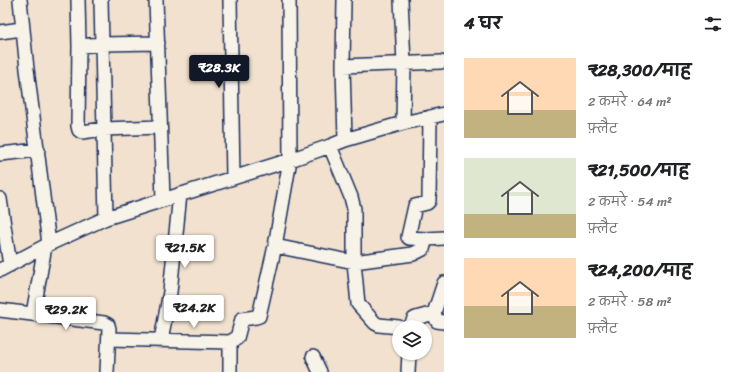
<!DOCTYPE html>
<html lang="hi">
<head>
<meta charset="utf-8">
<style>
	body { margin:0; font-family:Sriracha,"Playpen Sans Deva",sans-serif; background:#f2f2f2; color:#202124; height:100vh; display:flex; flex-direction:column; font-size:15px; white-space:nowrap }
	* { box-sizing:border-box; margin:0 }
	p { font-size:13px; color:#757577 }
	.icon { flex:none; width:22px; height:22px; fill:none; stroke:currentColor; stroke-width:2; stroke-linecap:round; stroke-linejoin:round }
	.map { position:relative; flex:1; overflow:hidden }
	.drawer { display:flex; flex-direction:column; background:#fff; width:300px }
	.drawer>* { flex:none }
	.tools { position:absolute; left:392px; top:320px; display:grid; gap:8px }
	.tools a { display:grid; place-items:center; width:40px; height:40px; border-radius:50%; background:#fff; box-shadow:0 1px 3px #0004; font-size:20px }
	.price { position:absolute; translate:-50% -34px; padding:0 9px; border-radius:4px; background:#fff; color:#222; font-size:13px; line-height:26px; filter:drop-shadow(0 1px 2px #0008) }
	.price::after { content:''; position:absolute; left:50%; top:24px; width:12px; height:9px; margin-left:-6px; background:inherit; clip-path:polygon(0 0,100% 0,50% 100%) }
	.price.current { background:#111827; color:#fff }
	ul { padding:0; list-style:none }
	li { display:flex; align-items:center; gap:12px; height:100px; padding:0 20px }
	li span { display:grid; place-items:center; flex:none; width:112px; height:80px; border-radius:0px; color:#555 }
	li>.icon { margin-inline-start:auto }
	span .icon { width:48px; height:48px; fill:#fffc; stroke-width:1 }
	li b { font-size:17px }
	h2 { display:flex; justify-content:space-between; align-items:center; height:48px; padding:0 20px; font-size:17px }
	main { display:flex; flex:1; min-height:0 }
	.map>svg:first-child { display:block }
</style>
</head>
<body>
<main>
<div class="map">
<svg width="444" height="372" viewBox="0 0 444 372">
	<rect width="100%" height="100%" fill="#f1e1ce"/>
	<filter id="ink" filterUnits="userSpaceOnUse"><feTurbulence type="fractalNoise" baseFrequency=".025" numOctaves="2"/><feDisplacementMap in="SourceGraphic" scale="8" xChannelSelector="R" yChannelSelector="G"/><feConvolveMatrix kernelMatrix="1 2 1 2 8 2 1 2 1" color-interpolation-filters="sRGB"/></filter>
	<g filter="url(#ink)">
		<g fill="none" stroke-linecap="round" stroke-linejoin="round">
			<!-- minor casing -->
			<g stroke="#1b2f5e" stroke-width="16">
				<path id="minor" d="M20,0L27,69L49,244
					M78,0L79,46L78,126L79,130L82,132L104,129L160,127
					M101,0L106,218
					M156,0L163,199
					M230,0L233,178
					M344,0L343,66L345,140
					M401,0L404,63L403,123
					M0,32L22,29
					M79,46L102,44L158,43
					M343,66L441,62
					M330,146L351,197L354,209V262L358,304L375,323L379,325L399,327
					M0,154L38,150
					M0,199L10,265
					M426,239L409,238L408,237L415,206L427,203L429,201L430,117
					M275,246L354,262L413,254L423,249L426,239L444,238
					M0,270L49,244L106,218L290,160L330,146L345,140L403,123L444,114
					M0,310L104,323L108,325L109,329L107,372
					M434,313L437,321L444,322
					M33,314L45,246
					M410,327L414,319L416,318L434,313L444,283
					M109,339L230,342V372
					M161,340L170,292L180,194
					M230,342L237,338L242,319L256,317L259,316L275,246L290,160L289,0
					M313,357L320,372
					M408,372L409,353"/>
			</g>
			<!-- minor -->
			<use href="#minor" stroke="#f7f3e8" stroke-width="13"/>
		</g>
	</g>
</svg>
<div class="tools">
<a><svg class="icon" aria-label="layers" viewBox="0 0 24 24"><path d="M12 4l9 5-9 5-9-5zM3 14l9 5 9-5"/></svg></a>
</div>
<b class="price current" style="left:219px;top:89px">₹28.3K</b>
<b class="price" style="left:185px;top:269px">₹21.5K</b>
<b class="price" style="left:194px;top:329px">₹24.2K</b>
<b class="price" style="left:66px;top:331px">₹29.2K</b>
</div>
<section class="drawer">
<h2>4 घर<svg class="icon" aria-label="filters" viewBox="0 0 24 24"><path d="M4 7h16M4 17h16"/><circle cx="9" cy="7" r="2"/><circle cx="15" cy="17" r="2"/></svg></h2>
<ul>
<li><span style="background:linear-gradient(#ffd9b3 65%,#c2b280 0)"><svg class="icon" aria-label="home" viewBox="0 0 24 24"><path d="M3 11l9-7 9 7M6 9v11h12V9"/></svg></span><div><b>₹28,300/माह</b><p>2 कमरे · 64 m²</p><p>फ़्लैट</p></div></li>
<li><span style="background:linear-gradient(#dfe7d0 70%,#c2b280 0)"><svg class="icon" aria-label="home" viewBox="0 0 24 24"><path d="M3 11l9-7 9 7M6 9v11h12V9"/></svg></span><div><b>₹21,500/माह</b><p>2 कमरे · 54 m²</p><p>फ़्लैट</p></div></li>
<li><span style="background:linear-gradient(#ffd9b3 60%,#c2b280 0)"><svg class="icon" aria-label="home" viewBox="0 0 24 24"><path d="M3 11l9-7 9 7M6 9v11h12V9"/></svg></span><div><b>₹24,200/माह</b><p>2 कमरे · 58 m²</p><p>फ़्लैट</p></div></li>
</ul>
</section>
</main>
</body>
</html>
